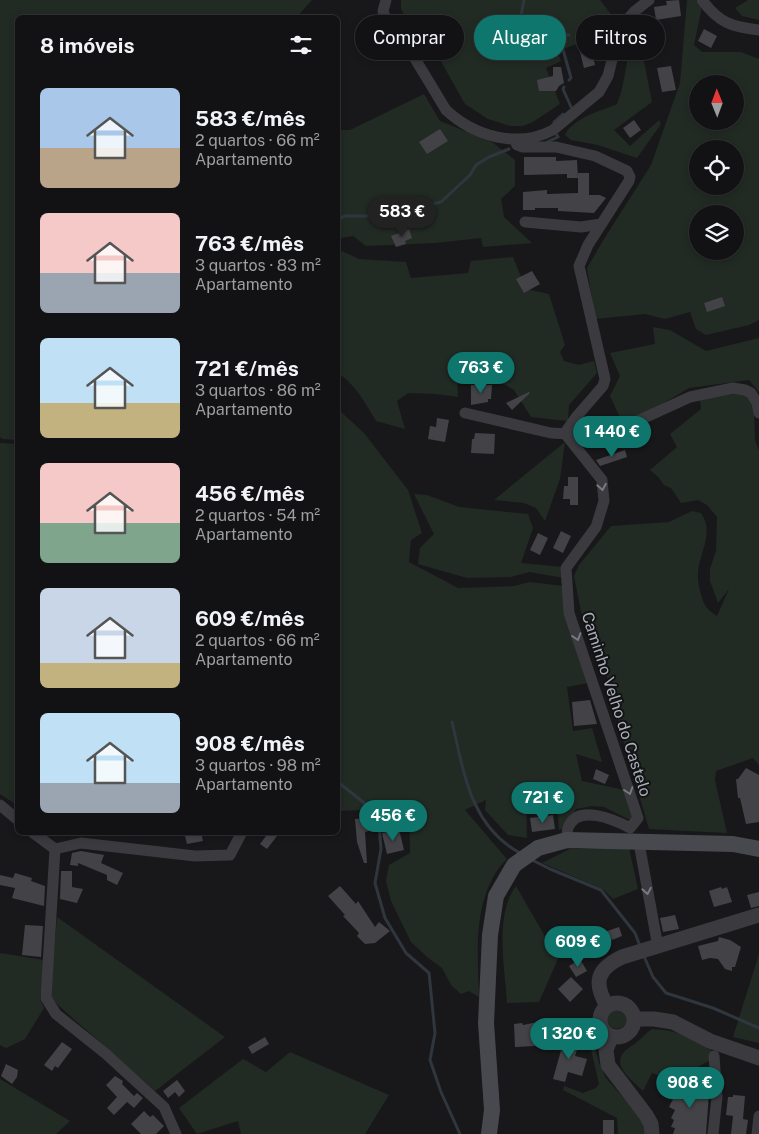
<!DOCTYPE html>
<html lang="pt">
<head>
<meta charset="utf-8">
<style>
	body { margin:0; font-family:"Public Sans",sans-serif; background:#1b1b1d; color:#f1f3f6; height:100vh; display:flex; flex-direction:column; font-size:19px; white-space:nowrap }
	* { box-sizing:border-box; margin:0 }
	p { font-size:16px; color:#9c9ea0 }
	.icon { flex:none; width:28px; height:28px; fill:none; stroke:currentColor; stroke-width:2; stroke-linecap:round; stroke-linejoin:round }
	.map { position:relative; flex:1; overflow:hidden }
	.drawer { position:absolute; left:15px; top:15px; width:325px; height:820px; display:flex; flex-direction:column; background:#121214; border-radius:8px; box-shadow:0 2px 8px #0003,0 0 0 1px #313234 }
	.drawer>* { flex:none }
	.guide { position:absolute; left:355px; top:15px; width:329px; height:45px; display:flex; gap:10px }
	.needle { width:32px; rotate:359deg }
	.fabs { position:absolute; left:689px; top:75px; display:grid; gap:10px }
	.fabs a { display:grid; place-items:center; width:55px; height:55px; border-radius:50%; background:#121214; box-shadow:0 2px 8px #0003,0 0 0 1px #313234; font-size:25px }
	.price { position:absolute; translate:-50% -42px; padding:0 11px; border-radius:18px; background:#0f766e; color:#fff; font-size:16px; line-height:32px; filter:drop-shadow(0 1px 2px #0008) }
	.price::after { content:''; position:absolute; left:50%; top:30px; width:15px; height:11px; margin-left:-8px; background:inherit; clip-path:polygon(0 0,100% 0,50% 100%) }
	.price.on { background:#222; color:#fff }
	ul { padding:0; list-style:none }
	li { display:flex; align-items:center; gap:15px; height:125px; padding:0 25px }
	li span { display:grid; place-items:center; flex:none; width:140px; height:100px; border-radius:8px; color:#555 }
	li>.icon { margin-inline-start:auto }
	span .icon { width:60px; height:60px; fill:#fffc; stroke-width:1 }
	li b { font-size:21px }
	h2 { display:flex; justify-content:space-between; align-items:center; height:60px; padding:0 25px; font-size:21px }
	.tag { padding:0 18px; border-radius:22px; background:#121214; box-shadow:0 2px 8px #0003,0 0 0 1px #313234; font-size:18px; line-height:45px }
	.tag.on { background:#0f766e; color:#fff }
	.map>svg:first-child { display:block }
</style>
</head>
<body>
<div class="map">
<svg width="759" height="1134" viewBox="0 0 759 1134">
	<rect width="100%" height="100%" fill="#18181a"/>
	<!-- green -->
	<path fill="#222a24" fill-rule="evenodd" d="M0,0H312L297,17L18,18L17,440L3,439L0,437Z
		M401,0H600L613,17L612,35L604,54L592,39L557,51L561,61L546,68L560,104L533,122L523,126H510L488,119L465,104L439,58L418,38L401,9Z
		M687,0H695L702,7L694,45L702,52H741L759,59V320L749,325L706,335L696,329L690,312L665,319L645,314L595,319L587,268L604,239L651,165L680,83ZM698,84H735V121H698ZM698,149H735V186H698ZM698,214H735V251H698Z
		M748,0H759V20L742,16L735,8Z
		M637,26L652,102L614,130L630,146L659,120L661,124L637,158L598,145L571,140L565,135C574,117 599,112 617,104C628,78 625,51 637,26Z
		M424,94L440,121L492,142L515,160V186L501,199L504,217L532,243L483,247L481,238L435,243L366,246L353,236L341,238L338,235V130H350Z
		M342,251L359,259L406,262L411,278L468,273L471,261L513,257L526,289L549,294L565,345L560,352L564,361L579,365L594,361L597,373L569,405L568,421L531,417L514,390L479,370L457,371L458,397L436,394L408,393L397,401L405,429L376,421C366,404 355,384 338,373V258Z
		M653,327L670,330L706,351L759,338V392L749,380L689,388L657,407L622,422L610,396L620,376L610,353L655,344Z
		M725,392L744,393L754,406L755,440L759,451V765L753,758L716,771L715,780L727,833L649,829L620,730L612,691L598,652L581,612L574,576L579,565L611,526L669,522L692,511L701,513C713,530 703,547 699,565C697,574 698,583 700,591C704,605 705,608 717,616L729,589L718,603L710,581V569L716,551L717,517L707,505L698,500L681,503L671,488L664,485L659,478L650,470L677,447L670,434L701,409L700,400Z
		M338,409L364,433L408,490L422,533L411,540L409,562L458,588L514,586L530,582L563,586L588,683L567,687L573,731L592,728L602,762L576,754L582,781L624,790L634,816L632,819H628L604,807L592,806L576,809L564,828L559,830L556,795L526,797L527,838L508,835L485,810L486,800L465,810L507,859C503,863 498,868 495,874C473,911 478,956 479,997L469,991L461,994L451,985L442,968L427,957L411,942L391,901L386,881L389,865L410,853L409,816L388,809L338,811Z
		M565,442L560,479L545,521L536,508L524,503L494,500Z
		M0,443L18,444L17,805L0,794Z
		M414,494L427,495L459,507L528,514L533,528L521,563L562,567L564,578L529,572L511,577L467,578L418,564L420,548L434,534Z
		M629,848L638,889L613,899L603,889L542,863L570,849Z
		M516,886L558,959L539,1002L507,1003C505,969 494,915 516,886Z
		M57,917L225,1037L155,1091L50,998Z
		M0,953L44,960L40,999L44,1008L25,1039L6,1048L0,1045Z
		M759,954V1043L733,1037Z
		M607 1019a10 10 0 1 1 20 0a10 10 0 1 1-20 0Z
		M652,1029C674,1029 691,1038 711,1046L712,1059L673,1081L652,1073L643,1091C634,1082 611,1066 624,1052C627,1048 633,1046 637,1042C642,1038 646,1033 652,1029Z
		M590,1045H594L599,1063L606,1078L647,1125L649,1134H618L617,1118L563,1090L564,1086L583,1093L596,1088L599,1084Z
		M290,1052L389,1095L365,1134H241L238,1121L197,1134L179,1108L243,1059L266,1072Z
		M0,1079L70,1121L56,1134H0Z"/>
	<g fill="none" stroke-linecap="round" stroke-linejoin="round">
		<!-- stream -->
		<path stroke="#2f363e" stroke-width="3" d="M521,36H517L524,0
			M532,36L569,35
			M562,46L571,78L569,80
			M564,87L563,89L571,107
			M554,122L563,114
			M547,142L558,137L557,135
			M338,219L345,216H365L393,213L441,202L470,175L476,165L489,157L509,149
			M452,722C464,772 470,826 520,853
			M338,782L378,814L381,849L375,883L385,918L406,953L429,973L435,1033L430,1060L441,1092L460,1134
			M532,860L550,869L601,890L635,933L640,946
			M643,954L653,977L666,993L713,1008L759,1028"/>
	</g>
	<!-- building -->
	<path fill="#434347" d="M679,0L681,16L656,20L654,7L667,5L666,1Z
		M704,29L717,36L711,48L698,41Z
		M590,45L595,65L584,68L579,48Z
		M671,66L676,90L662,92L657,68Z
		M553,67H561L564,83L559,86L556,91H539L537,80L553,76Z
		M634,120L641,130L630,138L623,128Z
		M440,129L448,141L427,154L419,142Z
		M524,157H556V161L577,160L578,178H567V174L524,175Z
		M578,173H589V195H600L606,198L594,213L558,211V208H535V210H523V192L547,190V194L578,193Z
		M409,229L412,238L405,241L406,244L396,247L391,236Z
		M532,271L540,284L524,293L516,279Z
		M722,297L725,306L707,312L704,303Z
		M471,385H492L491,399H488V402L471,405Z
		M529,392L530,393L512,410L506,403Z
		M437,418L449,420L445,442L428,439L430,426L436,427Z
		M475,433L495,434L494,454L471,453L472,439H474Z
		M625,450L627,457L600,466L596,460Z
		M568,477H578V505H570V499H563L564,486H568Z
		M561,531L571,536L563,553L553,548Z
		M538,533L548,538L540,555L530,550Z
		M590,700L597,724L574,726L572,702Z
		M746,768L759,775V822L746,824L740,798H738L736,779H738Z
		M596,769L609,775L605,784L593,779Z
		M553,815L555,829L532,832L530,818Z
		M368,818L369,831L365,832L367,863H364L357,842L355,819Z
		M399,829L404,850L387,854L382,833Z
		M184,832H201L203,841L187,844Z
		M269,832H273L277,836L267,849L260,844Z
		M81,851L104,855L101,863L123,873L117,885L107,880V875L78,863V866L70,865L72,853Z
		M61,871H72V887L83,889L77,903L60,899Z
		M15,873L32,878L31,881L45,886L44,906L12,898L15,888L0,885V875L13,878Z
		M340,886L356,904L358,901L375,927L379,922L390,931L375,943L365,944L357,936L359,933L343,916L345,915L328,896Z
		M721,887L722,889L727,887L732,902L714,907L709,891Z
		M759,892V906L751,908L747,895Z
		M675,915L679,929L663,932L660,918Z
		M25,925L43,926L41,957L22,955Z
		M619,927L622,936L612,940L610,936L596,946L590,937Z
		M719,937L730,940L741,947L735,967H732V971L725,969L718,959L710,958L702,960L698,946L718,941Z
		M580,959L587,971L576,977L569,966Z
		M571,977L583,989L570,1002L558,989Z
		M538,1022L539,1037H533L535,1046L515,1047L514,1024L522,1023L523,1025Z
		M565,1036L580,1040L575,1056L587,1059L582,1076L568,1072L565,1082L553,1079Z
		M265,1037L269,1044L252,1054L248,1047Z
		M62,1042L72,1049L58,1068L55,1066L52,1071L44,1065Z
		M6,1064L18,1070L17,1077L12,1084L1,1076Z
		M689,1075L709,1084L687,1092L709,1093L706,1134H673L675,1128L671,1127L674,1120L671,1118L675,1110L669,1107L680,1085L684,1086Z
		M115,1076L123,1081L122,1084L134,1096L137,1093L143,1098L134,1108L127,1102L114,1115L107,1108L117,1097L106,1085Z
		M177,1080L185,1091L179,1097L175,1092L168,1098L163,1091Z
		M733,1095L745,1096L743,1119L748,1120L746,1134H731L733,1116L726,1115L728,1097H733Z
		M144,1111L150,1117L153,1115L164,1126L156,1134H141L131,1124Z
		M603,1120H614V1134H603Z"/>
	<g fill="none" stroke-linecap="round" stroke-linejoin="round">
		<!-- minor -->
		<path stroke="#3a3a3f" stroke-width="11" d="M386,0L383,11L386,19L414,57L446,110C474,136 517,149 553,130L599,92L608,76L620,28L635,11L649,0
			M702,0C719,23 732,27 759,30
			M514,139L517,145L522,147H556L595,156L627,171L630,177L629,181L588,245L579,266L605,379L603,386L577,416L567,430V436L602,480L604,501L596,527L566,568L569,613L638,818L630,828C615,820 577,803 568,828C567,831 567,836 567,840
			M525,222L581,227L601,224
			M465,413L551,433L587,435L622,428L690,397L733,388L745,390L751,393L757,403L759,413
			M0,805L18,820
			M32,832L55,849
			M639,843L658,947
			M55,849L46,998L56,1014L106,1054L164,1107L176,1134
			M55,849L81,843L195,856L230,855L242,832
			M713,1134L717,1097L714,1056
			M757,1134L759,1116"/>
		<!-- tertiary -->
		<path stroke="#3a3a3f" stroke-width="15" d="M600 1020a17 17 0 1 1 34 0a17 17 0 1 1-34 0Z
			M607,1006C593,982 597,969 622,957L759,915
			M635,1019H654L673,1022L710,1041L759,1058
			M611,1037L606,1050L608,1065L646,1115L651,1124L652,1134"/>
		<!-- secondary -->
		<path stroke="#48494f" stroke-width="16" d="M489,1134L492,1110L486,1023L490,935L496,896L514,865L538,848L567,840L733,844L759,849"/>
	</g>
	<!-- one-way arrows -->
	<defs><path id="oneway-chevron" d="M-2-3.5L2.5 0L-2 3.5" fill="none" stroke-width="1.6" stroke-linecap="round" stroke-linejoin="round" transform="scale(1.25)"/></defs>
	<g stroke="#787a82">
		<use href="#oneway-chevron" transform="translate(602 487) rotate(80)"/>
		<use href="#oneway-chevron" transform="translate(577 637) rotate(72)"/>
		<use href="#oneway-chevron" transform="translate(629 791) rotate(72)"/>
		<use href="#oneway-chevron" transform="translate(647 891) rotate(80)"/>
	</g>
	<g text-anchor="middle" stroke-width="4" stroke-linejoin="round" paint-order="stroke">
		<!-- street labels -->
		<g font-size="16" fill="#abafb9" stroke="#131315">
			<text transform="translate(617 704) rotate(72)" y="6">Caminho Velho do Castelo</text>
		</g>
	</g>
</svg>
<div class="fabs">
<a><svg class="needle" viewBox="-14 -14 28 28"><path d="M0-13l5 13h-10z" fill="#e53935"/><path d="M0 13l5-13h-10z" fill="#9c9ea0"/></svg></a>
<a><svg class="icon" aria-label="locate" viewBox="0 0 24 24"><circle cx="12" cy="12" r="6"/><path d="M12 2v4M12 18v4M2 12h4M18 12h4"/></svg></a>
<a><svg class="icon" aria-label="layers" viewBox="0 0 24 24"><path d="M12 4l9 5-9 5-9-5zM3 14l9 5 9-5"/></svg></a>
</div>
<b class="price on" style="left:402px;top:238px">583 €</b>
<b class="price" style="left:481px;top:394px">763 €</b>
<b class="price" style="left:612px;top:458px">1 440 €</b>
<b class="price" style="left:543px;top:824px">721 €</b>
<b class="price" style="left:393px;top:842px">456 €</b>
<b class="price" style="left:578px;top:968px">609 €</b>
<b class="price" style="left:569px;top:1060px">1 320 €</b>
<b class="price" style="left:690px;top:1109px">908 €</b>
<div class="guide">
<a class="tag">Comprar</a>
<a class="tag on">Alugar</a>
<a class="tag">Filtros</a>
</div>
<section class="drawer">
<h2>8 imóveis<svg class="icon" aria-label="filters" viewBox="0 0 24 24"><path d="M4 7h16M4 17h16"/><circle cx="9" cy="7" r="2"/><circle cx="15" cy="17" r="2"/></svg></h2>
<ul>
<li><span style="background:linear-gradient(#a9c7e8 60%,#b9a48a 0)"><svg class="icon" aria-label="home" viewBox="0 0 24 24"><path d="M3 11l9-7 9 7M6 9v11h12V9"/></svg></span><div><b>583 €/mês</b><p>2 quartos · 66 m²</p><p>Apartamento</p></div></li>
<li><span style="background:linear-gradient(#f6c9c9 60%,#9aa5b1 0)"><svg class="icon" aria-label="home" viewBox="0 0 24 24"><path d="M3 11l9-7 9 7M6 9v11h12V9"/></svg></span><div><b>763 €/mês</b><p>3 quartos · 83 m²</p><p>Apartamento</p></div></li>
<li><span style="background:linear-gradient(#bfe0f5 65%,#c2b280 0)"><svg class="icon" aria-label="home" viewBox="0 0 24 24"><path d="M3 11l9-7 9 7M6 9v11h12V9"/></svg></span><div><b>721 €/mês</b><p>3 quartos · 86 m²</p><p>Apartamento</p></div></li>
<li><span style="background:linear-gradient(#f6c9c9 60%,#7fa58c 0)"><svg class="icon" aria-label="home" viewBox="0 0 24 24"><path d="M3 11l9-7 9 7M6 9v11h12V9"/></svg></span><div><b>456 €/mês</b><p>2 quartos · 54 m²</p><p>Apartamento</p></div></li>
<li><span style="background:linear-gradient(#c9d6e8 75%,#c2b280 0)"><svg class="icon" aria-label="home" viewBox="0 0 24 24"><path d="M3 11l9-7 9 7M6 9v11h12V9"/></svg></span><div><b>609 €/mês</b><p>2 quartos · 66 m²</p><p>Apartamento</p></div></li>
<li><span style="background:linear-gradient(#bfe0f5 70%,#9aa5b1 0)"><svg class="icon" aria-label="home" viewBox="0 0 24 24"><path d="M3 11l9-7 9 7M6 9v11h12V9"/></svg></span><div><b>908 €/mês</b><p>3 quartos · 98 m²</p><p>Apartamento</p></div></li>
</ul>
</section>
</div>
</body>
</html>
